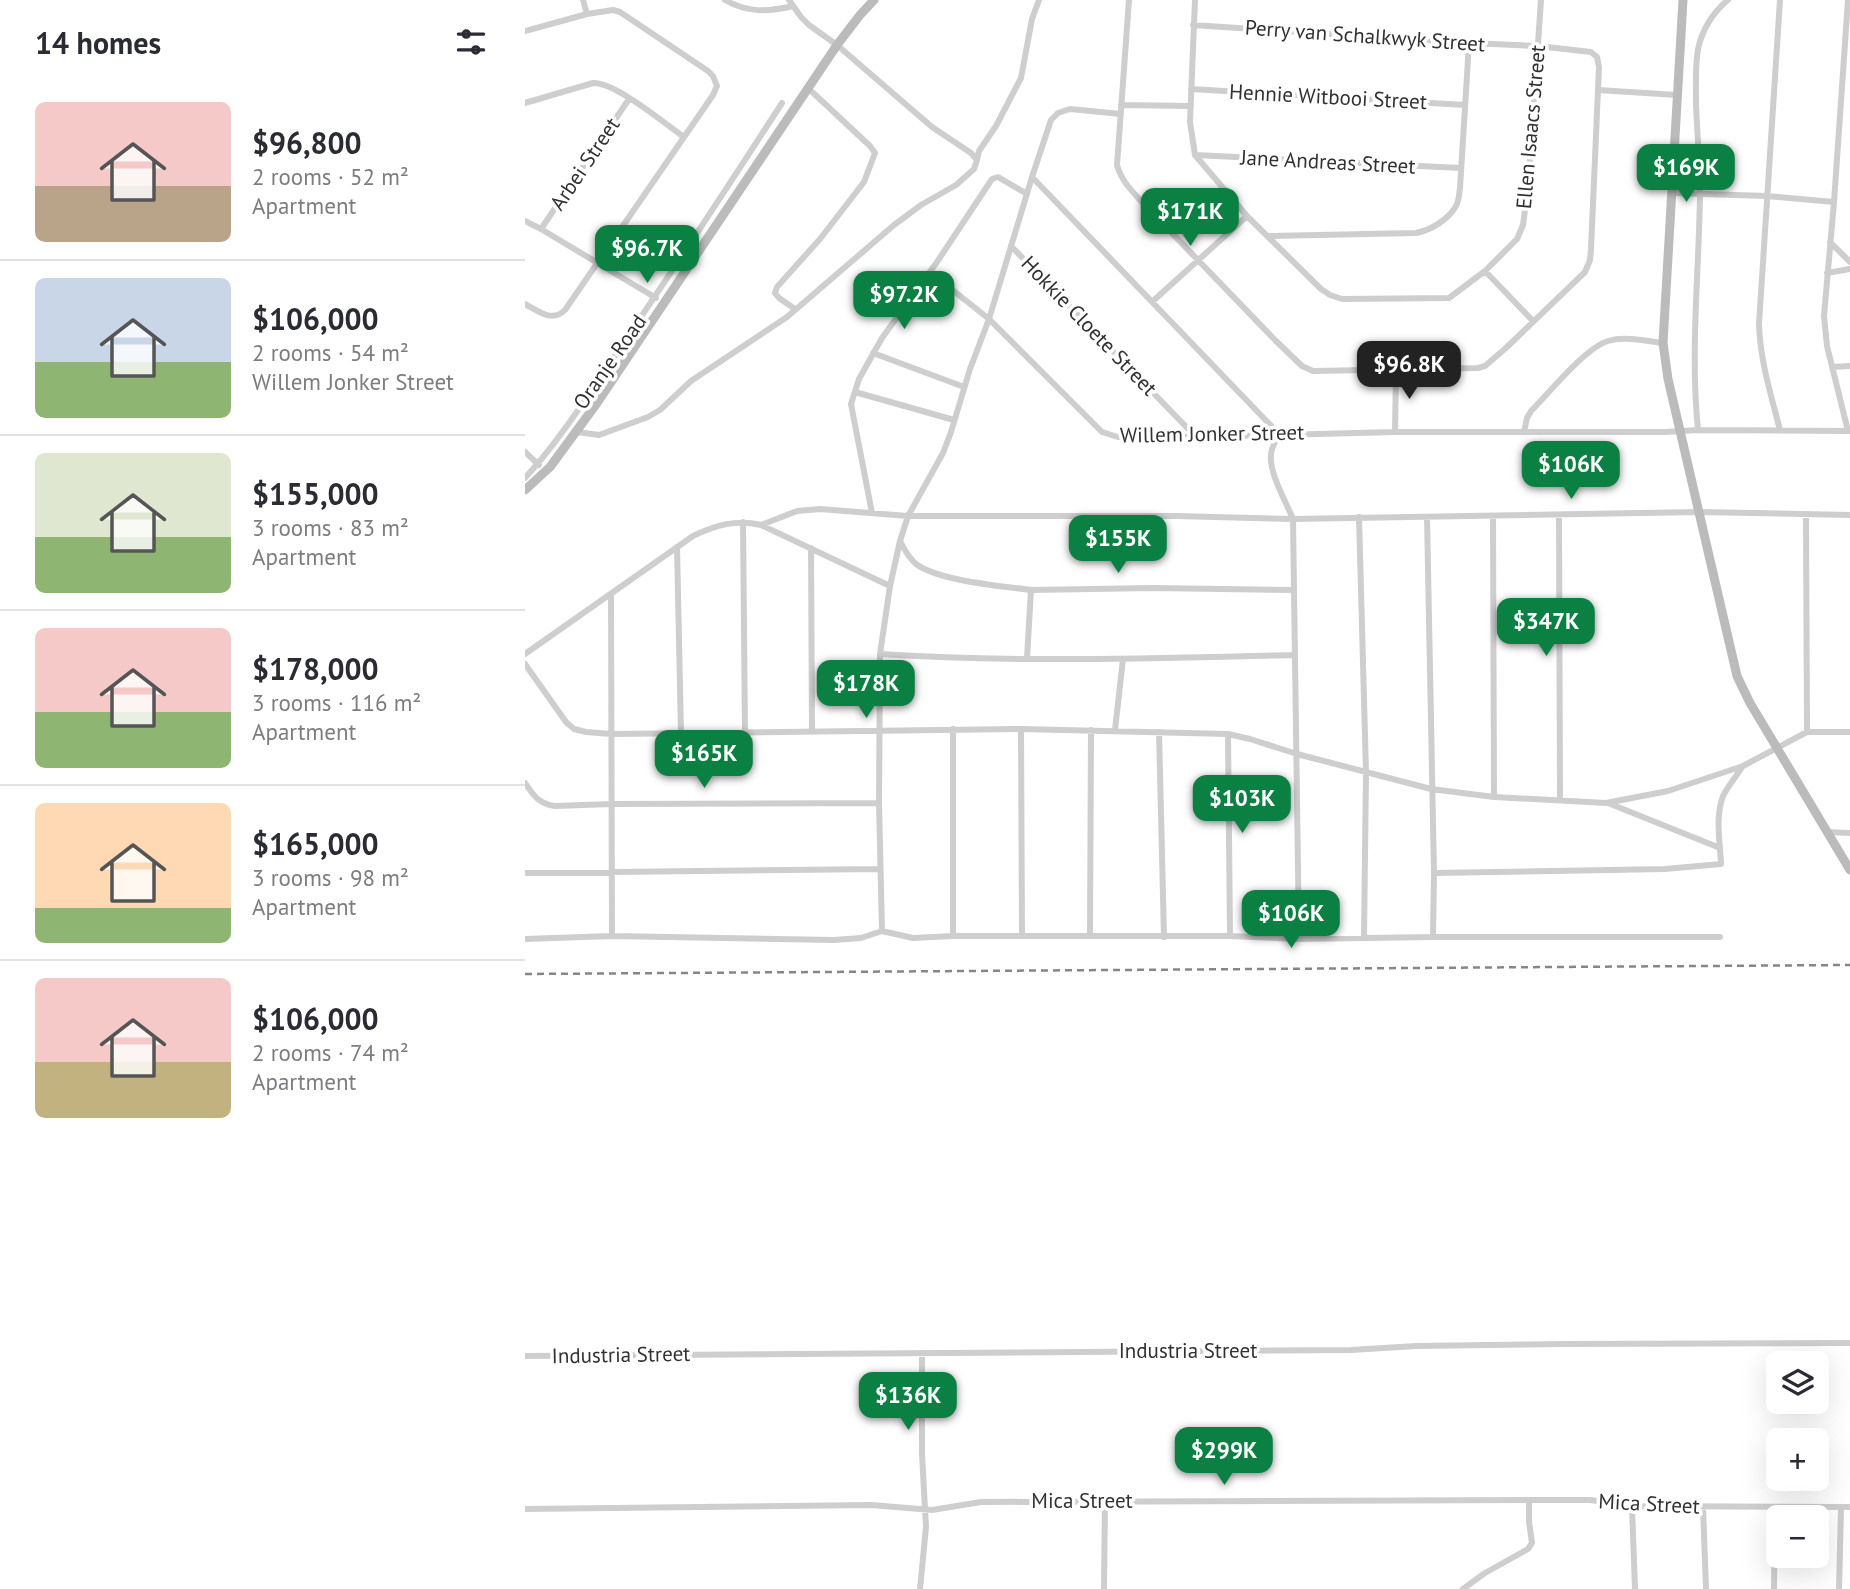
<!DOCTYPE html>
<html lang="en">
<head>
<meta charset="utf-8">
<style>
	body { margin:0; font-family:"PT Sans",sans-serif; background:#f7f7f7; color:#2b2b33; height:100vh; display:flex; flex-direction:column; font-size:26px; white-space:nowrap }
	* { box-sizing:border-box; margin:0 }
	p { font-size:23px; color:#7c7c81 }
	.icon { flex:none; width:38px; height:38px; fill:none; stroke:currentColor; stroke-width:2; stroke-linecap:round; stroke-linejoin:round }
	.map { position:relative; flex:1; overflow:hidden }
	.panel { display:flex; flex-direction:column; background:#fff; width:525px }
	.panel>* { flex:none }
	.buttons { position:absolute; left:1241px; top:1351px; display:grid; gap:14px }
	.buttons a { display:grid; place-items:center; width:63px; height:63px; border-radius:10px; background:#fff; box-shadow:0 7px 28px #0002; font-size:35px }
	.price { position:absolute; translate:-50% -60px; padding:0 16px; border-radius:14px; background:#0b8043; color:#fff; font-size:23px; line-height:46px; filter:drop-shadow(0 2px 4px #0008) }
	.price::after { content:''; position:absolute; left:50%; top:42px; width:21px; height:16px; margin-left:-10px; background:inherit; clip-path:polygon(0 0,100% 0,50% 100%) }
	.price.on { background:#222; color:#fff }
	ul { padding:0; list-style:none }
	li { display:flex; align-items:center; gap:21px; height:175px; padding:0 35px }
	li+li { border-top:2px solid #e1e1e2 }
	li span { display:grid; place-items:center; flex:none; width:196px; height:140px; border-radius:10px; color:#555 }
	li>.icon { margin-inline-start:auto }
	span .icon { width:84px; height:84px; fill:#fffc; stroke-width:1 }
	li b { font-size:30px }
	h2 { display:flex; justify-content:space-between; align-items:center; height:84px; padding:0 35px; font-size:30px }
	main { display:flex; flex:1; min-height:0 }
	.map>svg:first-child { display:block }
</style>
</head>
<body>
<main>
<section class="panel">
<h2>14 homes<svg class="icon" aria-label="filters" viewBox="0 0 24 24"><path d="M4 7h16M4 17h16"/><circle cx="9" cy="7" r="2"/><circle cx="15" cy="17" r="2"/></svg></h2>
<ul>
<li><span style="background:linear-gradient(#f6c9c9 60%,#b9a48a 0)"><svg class="icon" aria-label="home" viewBox="0 0 24 24"><path d="M3 11l9-7 9 7M6 9v11h12V9"/></svg></span><div><b>$96,800</b><p>2 rooms · 52 m²</p><p>Apartment</p></div></li>
<li><span style="background:linear-gradient(#c9d6e8 60%,#8fb573 0)"><svg class="icon" aria-label="home" viewBox="0 0 24 24"><path d="M3 11l9-7 9 7M6 9v11h12V9"/></svg></span><div><b>$106,000</b><p>2 rooms · 54 m²</p><p>Willem Jonker Street</p></div></li>
<li><span style="background:linear-gradient(#dfe7d0 60%,#8fb573 0)"><svg class="icon" aria-label="home" viewBox="0 0 24 24"><path d="M3 11l9-7 9 7M6 9v11h12V9"/></svg></span><div><b>$155,000</b><p>3 rooms · 83 m²</p><p>Apartment</p></div></li>
<li><span style="background:linear-gradient(#f6c9c9 60%,#8fb573 0)"><svg class="icon" aria-label="home" viewBox="0 0 24 24"><path d="M3 11l9-7 9 7M6 9v11h12V9"/></svg></span><div><b>$178,000</b><p>3 rooms · 116 m²</p><p>Apartment</p></div></li>
<li><span style="background:linear-gradient(#ffd9b3 75%,#8fb573 0)"><svg class="icon" aria-label="home" viewBox="0 0 24 24"><path d="M3 11l9-7 9 7M6 9v11h12V9"/></svg></span><div><b>$165,000</b><p>3 rooms · 98 m²</p><p>Apartment</p></div></li>
<li><span style="background:linear-gradient(#f6c9c9 60%,#c2b280 0)"><svg class="icon" aria-label="home" viewBox="0 0 24 24"><path d="M3 11l9-7 9 7M6 9v11h12V9"/></svg></span><div><b>$106,000</b><p>2 rooms · 74 m²</p><p>Apartment</p></div></li>
</ul>
</section>
<div class="map">
<svg width="1325" height="1589" viewBox="0 0 1325 1589">
	<rect width="100%" height="100%" fill="#fff"/>
	<g fill="none" stroke-linecap="round" stroke-linejoin="round">
		<!-- street -->
		<path stroke="#cecece" stroke-width="6" d="M58,0L62,14
			M200,0C223,13 243,12 268,6
			M604,0L592,165C596,180 606,190 616,201L751,341L777,366L788,371L953,368L960,366L982,347L1060,272L1065,260L1066,249L1074,67L1072,57L1066,52L1013,46L944,43L668,25
			M670,0L665,122L670,155L722,216L796,289L805,295L817,299L924,298L960,271L992,239L998,225L1003,187L1016,0
			M0,31L62,14L88,10L95,12L183,71L188,76L192,86L188,95L40,310C27,323 13,311 0,304
			M666,89L940,105
			M1073,90L1152,95
			M0,103L68,83C90,82 139,123 159,137
			M596,105L665,106
			M670,155L936,168
			M452,160L454,151L471,126L496,78L507,19L514,0
			M507,177L754,434C751,441 746,447 746,455C744,473 761,502 768,519L774,939L908,937H1195
			M1147,193L1242,196L1309,202
			M0,221L16,229L131,298
			M16,229L104,99
			M742,236L891,233C906,230 923,220 931,206C934,201 934,194 935,188L944,43
			M1305,242L1325,262
			M486,246L671,437
			M960,271L1008,321
			M405,272L464,319L577,432L593,437H671L870,432H1141L1173,430L1325,431
			M1302,273L1325,269
			M628,301L722,216
			M270,309L254,298L250,293L252,287L295,239L339,182L350,153L345,146L283,88
			M348,353L439,387
			M1307,367L1325,366
			M330,392L429,420
			M1173,430C1165,351 1174,273 1175,194C1175,164 1172,133 1171,103C1171,85 1170,67 1173,49C1177,30 1188,12 1203,0
			M1255,430C1246,395 1235,360 1234,324L1255,0
			M1323,431L1302,346L1299,316L1309,202L1323,0
			M52,432L74,435L123,417L135,410L166,381L262,317L369,225L396,205L431,185L449,169L452,160L446,153L407,127L312,45L284,25L276,17L264,0
			M870,432L871,370
			M999,432L1002,418L1006,411C1024,393 1060,348 1083,341C1100,336 1121,341 1138,343
			M0,452L14,465
			M0,478C36,439 65,392 95,348C150,267 204,185 257,103
			M347,513L326,404L334,379L357,338L412,262L467,179L473,177L502,194
			M1281,514L1282,732
			M1034,515L1035,800
			M968,516L969,797
			M834,517L841,772L839,938
			M902,517L909,873L908,937
			M218,522L220,732
			M236,525L272,511L295,509L383,516H651L768,519L1174,512L1325,515
			M375,541C379,549 384,558 391,564C414,581 477,586 506,590
			M152,547L156,733
			M286,548L287,731
			M86,595L87,936
			M0,654L168,536C191,525 211,519 236,525L365,586
			M355,654C493,663 632,658 770,655
			M502,658L506,590L628,588L769,590
			M0,664L41,722L49,729L61,732L87,734L496,729L703,734L725,739L772,754L906,789L969,797L1081,803L1143,791L1218,766L1282,732H1325
			M496,729L497,936
			M590,730L598,659
			M634,732L639,937
			M703,734L705,936
			M0,783C9,796 14,804 30,806L86,804L354,803
			M1083,803L1195,848
			M1302,832L1325,833
			M0,873L355,869
			M909,873L1140,869L1196,864C1195,842 1190,817 1198,796C1203,786 1211,777 1217,767
			M357,931L354,803L355,654L365,586L375,541L383,516L418,453L426,432L445,369L464,319L507,177L526,120L533,113L545,109L596,114
			M428,936V729
			M565,936L566,730
			M0,939L87,936L309,940L336,938L357,931L388,938L428,936H705L774,939
			M0,1356L826,1350L891,1346L1039,1344L1325,1343
			M1107,1506L1110,1589
			M1178,1507L1181,1589
			M0,1509L346,1505L407,1510L456,1502L1032,1500H1065L1107,1506L1325,1507
			M395,1589L401,1527L397,1454V1353
			M579,1589L580,1501H584
			M938,1589L960,1573L1003,1549L1007,1543L1004,1522V1500
			M1249,1589L1250,1507
			M1314,1589L1316,1508"/>
		<!-- secondary -->
		<path stroke="#bbb" stroke-width="9" d="M1158,0L1138,343L1143,379L1212,676L1225,703L1325,870
			M0,490L25,467L72,403L312,45L335,15L349,0"/>
		<!-- rail -->
		<path stroke="#868686" stroke-width="2.5" stroke-dasharray="7 5" stroke-linecap="butt" d="M0,974L1325,965"/>
	</g>
	<g text-anchor="middle" stroke-width="7" stroke-linejoin="round" paint-order="stroke">
		<!-- street labels -->
		<g font-size="21" fill="#313131" stroke="#fff">
			<text transform="translate(840 36) rotate(4)" y="7">Perry van Schalkwyk Street</text>
			<text transform="translate(803 97) rotate(3)" y="7">Hennie Witbooi Street</text>
			<text transform="translate(1006 127) rotate(-85)" y="7">Ellen Isaacs Street</text>
			<text transform="translate(803 162) rotate(3)" y="7">Jane Andreas Street</text>
			<text transform="translate(60 164) rotate(-56)" y="7">Arbei Street</text>
			<text transform="translate(564 326) rotate(46)" y="7">Hokkie Cloete Street</text>
			<text transform="translate(85 362) rotate(-55)" y="7">Oranje Road</text>
			<text transform="translate(687 434) rotate(-1)" y="7">Willem Jonker Street</text>
			<text x="663" y="1358">Industria Street</text>
			<text transform="translate(96 1355) rotate(-1)" y="7">Industria Street</text>
			<text x="557" y="1508">Mica Street</text>
			<text transform="translate(1124 1504) rotate(3)" y="7">Mica Street</text>
		</g>
	</g>
</svg>
<div class="buttons">
<a><svg class="icon" aria-label="layers" viewBox="0 0 24 24"><path d="M12 4l9 5-9 5-9-5zM3 14l9 5 9-5"/></svg></a>
<a>+</a>
<a>−</a>
</div>
<b class="price" style="left:1161px;top:204px">$169K</b>
<b class="price" style="left:665px;top:248px">$171K</b>
<b class="price" style="left:122px;top:285px">$96.7K</b>
<b class="price" style="left:379px;top:331px">$97.2K</b>
<b class="price on" style="left:884px;top:401px">$96.8K</b>
<b class="price" style="left:1046px;top:501px">$106K</b>
<b class="price" style="left:593px;top:575px">$155K</b>
<b class="price" style="left:1021px;top:658px">$347K</b>
<b class="price" style="left:341px;top:720px">$178K</b>
<b class="price" style="left:179px;top:790px">$165K</b>
<b class="price" style="left:717px;top:835px">$103K</b>
<b class="price" style="left:766px;top:950px">$106K</b>
<b class="price" style="left:383px;top:1432px">$136K</b>
<b class="price" style="left:699px;top:1487px">$299K</b>
</div>
</main>
</body>
</html>
